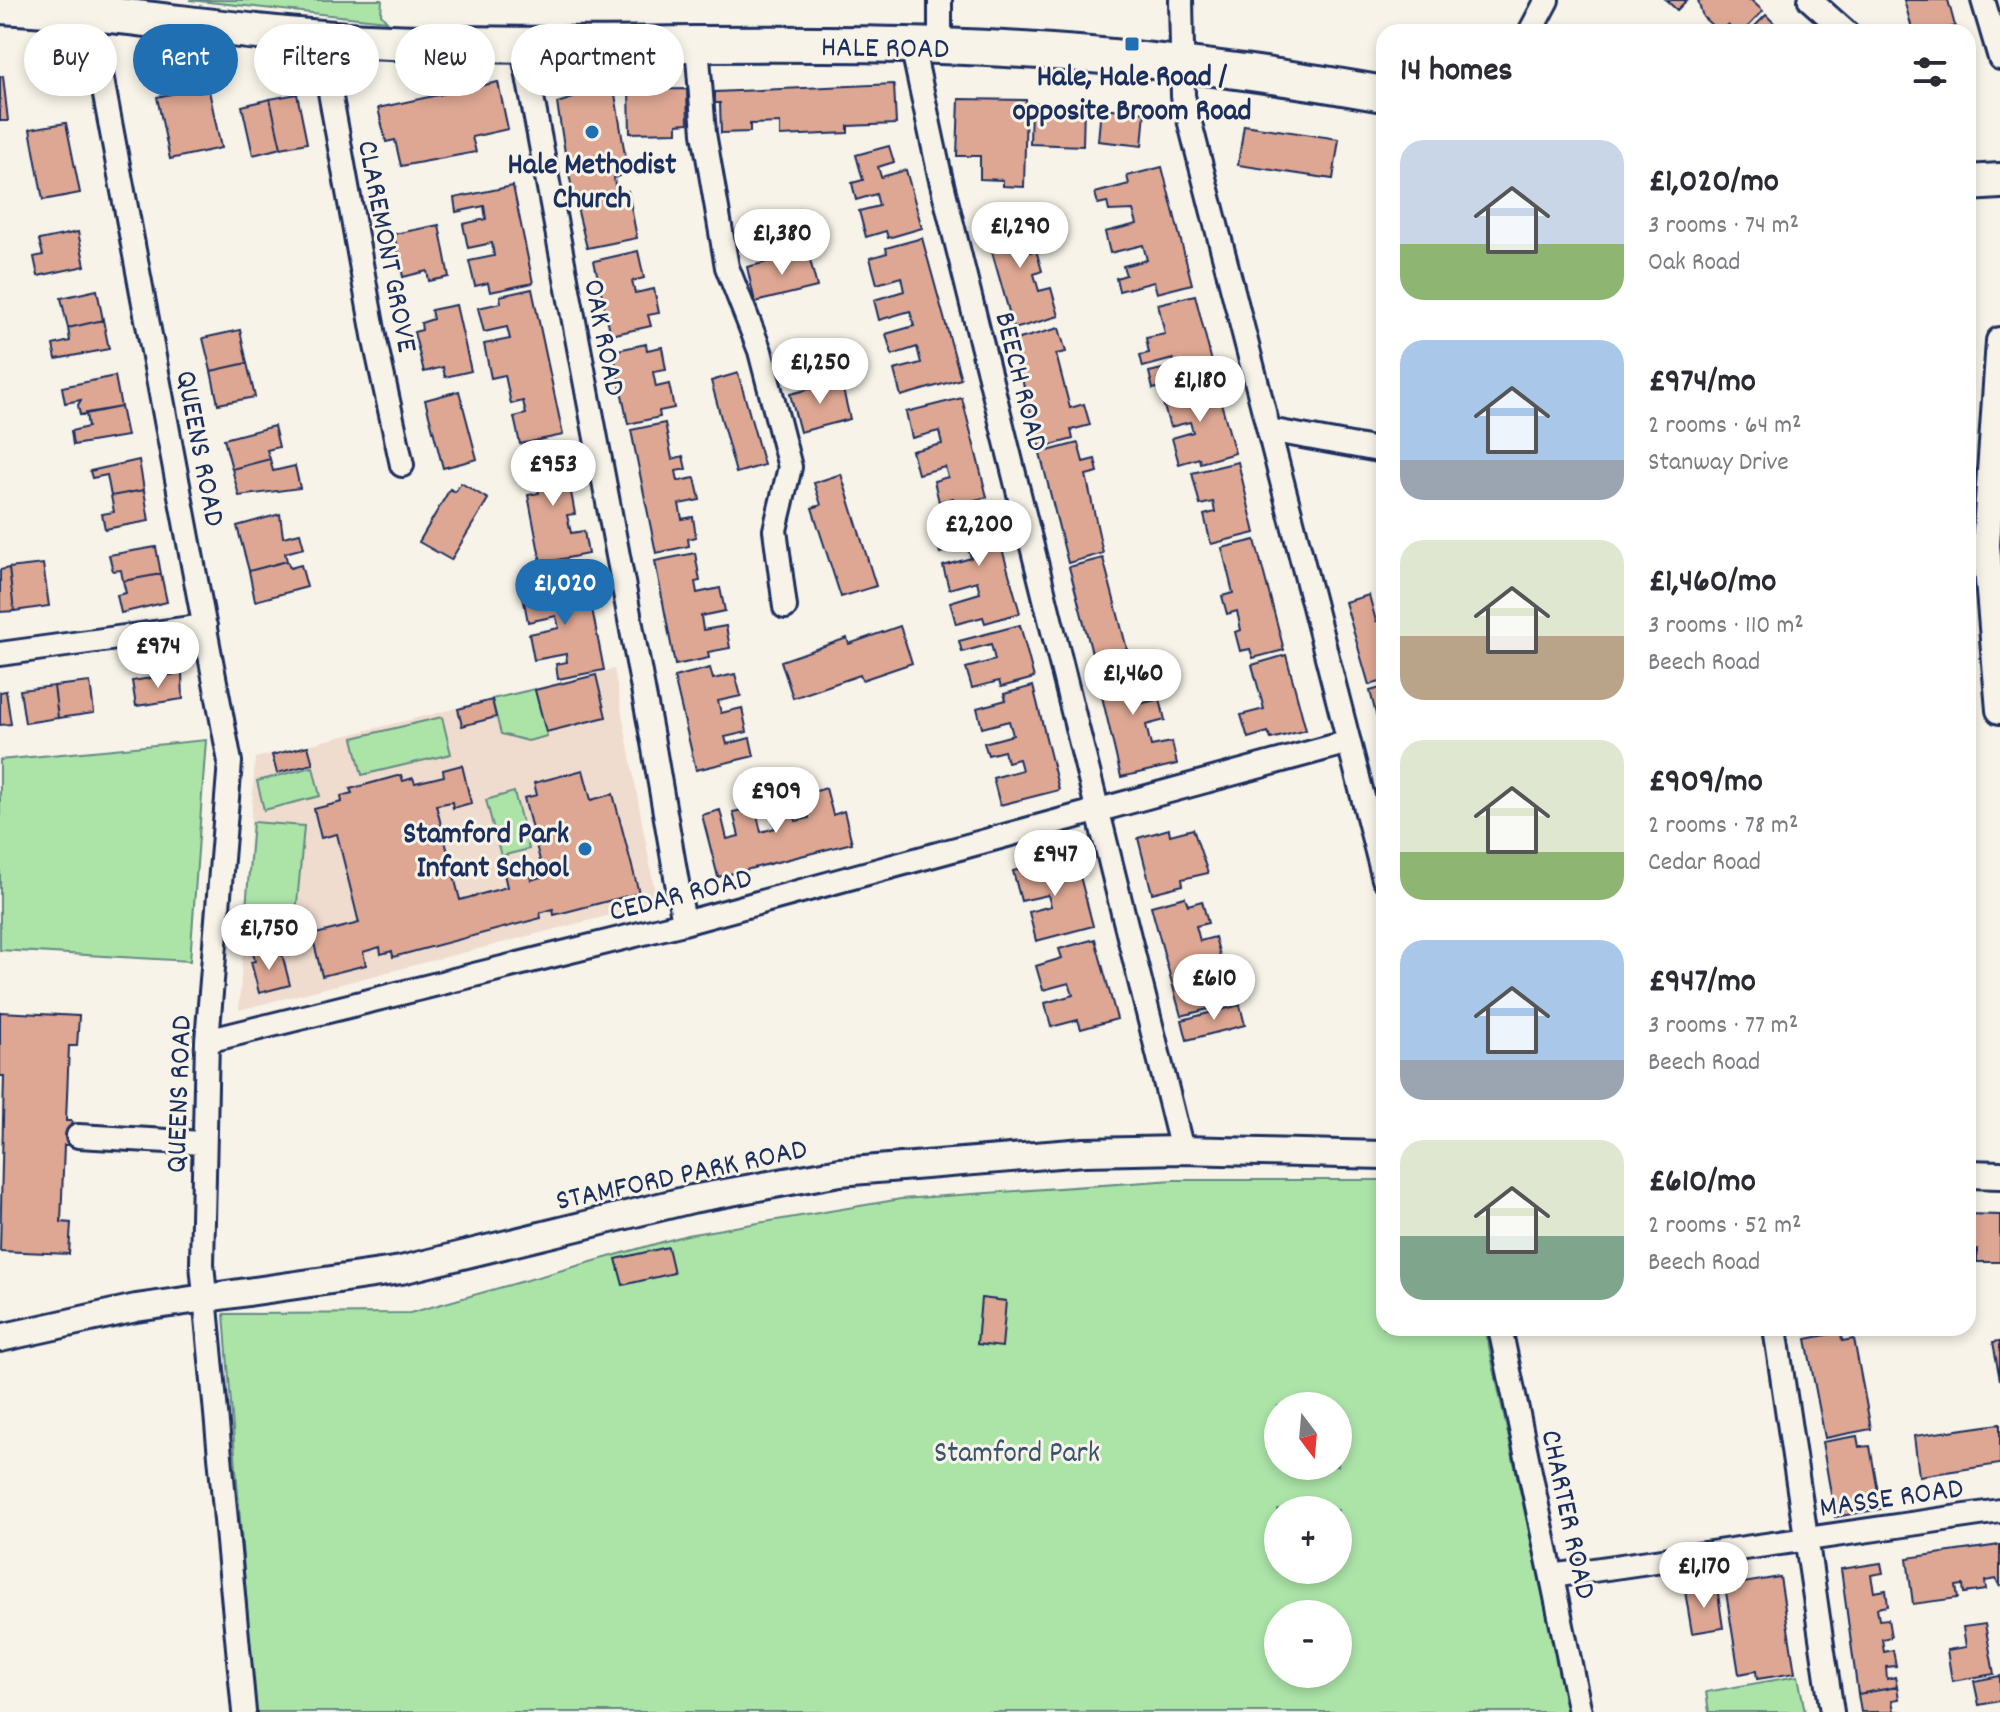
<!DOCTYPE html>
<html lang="en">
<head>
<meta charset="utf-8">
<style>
	body { margin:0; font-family:Dekko,sans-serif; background:#f2f2f3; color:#2b2b33; height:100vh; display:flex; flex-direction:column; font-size:30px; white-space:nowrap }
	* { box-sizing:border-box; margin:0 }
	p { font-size:26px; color:#7c7c81 }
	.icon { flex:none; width:44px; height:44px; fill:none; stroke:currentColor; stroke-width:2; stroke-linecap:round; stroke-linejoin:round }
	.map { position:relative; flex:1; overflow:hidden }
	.drawer { position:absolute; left:1376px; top:24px; width:600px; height:1312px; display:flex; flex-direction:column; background:#fff; border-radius:24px; box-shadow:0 4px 12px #0003 }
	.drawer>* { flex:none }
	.top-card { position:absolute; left:24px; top:24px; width:760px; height:72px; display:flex; gap:16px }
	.needle { width:52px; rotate:164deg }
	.buttons { position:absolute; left:1264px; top:1392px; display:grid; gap:16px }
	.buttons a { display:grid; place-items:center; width:88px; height:88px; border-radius:50%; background:#fff; box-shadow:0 4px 12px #0003; font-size:40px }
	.price { position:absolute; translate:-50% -68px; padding:0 18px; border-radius:28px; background:#fff; color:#222; font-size:26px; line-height:52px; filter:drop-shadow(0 2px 4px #0008) }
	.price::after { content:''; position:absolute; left:50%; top:48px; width:24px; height:18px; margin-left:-12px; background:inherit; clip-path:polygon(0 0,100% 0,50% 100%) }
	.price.on { background:#1f6fb2; color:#fff }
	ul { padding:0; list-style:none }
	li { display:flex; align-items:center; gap:24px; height:200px; padding:0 24px }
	li span { display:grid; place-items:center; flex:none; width:224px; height:160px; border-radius:24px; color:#555 }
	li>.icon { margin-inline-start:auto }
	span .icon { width:96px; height:96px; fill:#fffc; stroke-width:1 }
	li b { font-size:34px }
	h2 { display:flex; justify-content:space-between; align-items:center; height:96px; padding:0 24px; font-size:34px }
	.tag { padding:0 28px; border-radius:36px; background:#fff; box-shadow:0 4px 12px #0003; font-size:28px; line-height:72px }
	.tag.on { background:#1f6fb2; color:#fff }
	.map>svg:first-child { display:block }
</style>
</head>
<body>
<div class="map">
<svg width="2000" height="1712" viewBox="0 0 2000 1712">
	<rect width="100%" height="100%" fill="#f7f3e8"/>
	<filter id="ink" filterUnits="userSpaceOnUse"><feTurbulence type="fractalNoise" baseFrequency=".0125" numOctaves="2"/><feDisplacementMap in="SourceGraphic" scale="16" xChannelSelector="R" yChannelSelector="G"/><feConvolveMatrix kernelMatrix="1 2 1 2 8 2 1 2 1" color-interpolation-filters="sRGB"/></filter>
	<g filter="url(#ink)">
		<!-- built -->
		<path fill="#efdcce" d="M614,669L656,898L654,904L239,1010L255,758Z"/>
		<!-- green -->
		<path fill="#ace4a8" stroke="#648a83" stroke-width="2" fill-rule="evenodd" d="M189,0H382L381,14L387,21Z
			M535,689L547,736L528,741L501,734L492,699Z
			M442,717L451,754L362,775L353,738Z
			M206,740L190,961L0,950V760Z
			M313,767L320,796L264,810L257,781Z
			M514,792L529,849L501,856L486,800Z
			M253,822L304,826L295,926L245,921Z
			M1174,1180H1384V1328H1485L1568,1712H255L224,1314L410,1313L687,1235L901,1199ZM1278,1406H1338V1466H1278ZM1278,1510H1338V1570H1278ZM1278,1614H1338V1674H1278Z
			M1798,1676L1805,1712H1709L1706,1692Z"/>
		<!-- building -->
		<path fill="#dda793" stroke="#1b2f5e" stroke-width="2" d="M1666,0H1687L1677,10Z
			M1698,0H1751L1763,11L1743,32H1735L1728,25L1719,32L1703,17Z
			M1904,0H1948L1955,26L1935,32H1913Z
			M1766,15L1783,32H1749Z
			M3,76L8,121H0V77Z
			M498,82L508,129L472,137L476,152L401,166L395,140L386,142L378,108Z
			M894,84L896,124L848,126V133L780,136V123L750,124V132L721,133L720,103H715V92Z
			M208,86L221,148L170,159L157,97Z
			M687,89L688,123L677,124V132L630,133L629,90Z
			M595,90L596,94H615L626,161L568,171L557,103L576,97L575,93Z
			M297,94L307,143L281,148L270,99Z
			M270,99L281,148L253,155L242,106Z
			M959,99L1026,100L1024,187L1003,186V180L980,179V156H957Z
			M1031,103L1084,104L1083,146L1030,144Z
			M1101,108L1145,112L1142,146L1098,141Z
			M66,123L80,193L43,200L30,129Z
			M1244,125L1339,139L1333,179L1238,165Z
			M889,146L894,162L878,167L881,177L906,170L922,228L888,238L886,231L866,237L859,211L879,206L876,194L856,200L852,183L863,180L856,155Z
			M618,163L620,176L614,178L616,193L628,191L637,238L587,248L568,171Z
			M1162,167L1192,284L1157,293L1154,282L1119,291L1116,278L1126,275L1123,266L1147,260L1143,245L1110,253L1105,232L1137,224L1133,210L1109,211L1107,202L1098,204L1095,193L1129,184L1127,176Z
			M513,186L533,283L490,292L488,283L475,286L469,261L494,256L492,243L468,248L463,224L486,219L484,206L456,212L454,198Z
			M1032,210L1039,234L1026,238L1030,252L1036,250L1042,271L1034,274L1039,291L1051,288L1059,316L1014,329L984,224Z
			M439,225L449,277L429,281L427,271L403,277L394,234Z
			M78,232L85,266L38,276L34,257L43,255L39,240Z
			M922,238L961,379L901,396L894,370L921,363L917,347L892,355L886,334L914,326L910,311L879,320L874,300L904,291L901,277L877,284L870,258L887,253L886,248Z
			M638,251L644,278L632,281L635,293L654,289L659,313L648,315L651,326L611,335L594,261Z
			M808,252L817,287L755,302L747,267Z
			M532,289L563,435L520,444L514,417L526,414L523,401L511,404L505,375L491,378L484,344L510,339L507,327L484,332L478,308L501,303L500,296Z
			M97,290L103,320L68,328L61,298Z
			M1195,295L1215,374L1153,389L1149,372L1175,366L1173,359L1143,367L1140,355L1149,353L1146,338L1165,334L1158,304Z
			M456,305L471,371L445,377L443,367L424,372L414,332L422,330L421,323L433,319L431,310Z
			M103,320L109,349L56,359L53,345L70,341L68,328Z
			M1059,328L1066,352L1056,354L1070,408L1084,404L1090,425L1071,430L1073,439L1040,448L1012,341Z
			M240,330L247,363L211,371L203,338Z
			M646,344L647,350L662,347L666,370L653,372L656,387L669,384L674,408L659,411L660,417L628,424L613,351Z
			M247,363L255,397L218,404L211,371Z
			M738,373L764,465L736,473L711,381Z
			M115,376L121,407L80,415L78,405L81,400L65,403L62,387Z
			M841,381L850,419L800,432L790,394Z
			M1215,381L1235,453L1200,463L1199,458L1179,464L1172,438L1193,432L1190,422L1170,427L1163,403L1183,397L1181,390Z
			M459,391L477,459L443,468L425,400Z
			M962,398L987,497L955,505L953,498L939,502L934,481L948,477L945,467L918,474L912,451L942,444L939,431L912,438L906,412Z
			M121,407L127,436L73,445L71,431L88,427L86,413Z
			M665,423L672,459L683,456L686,469L676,471L678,481L695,478L700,500L679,504L682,519L693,517L696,537L688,539L689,546L656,553L631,430Z
			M274,426L279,447L267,450L270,459L232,469L224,439Z
			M1078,443L1083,462L1095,459L1098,472L1086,475L1103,553L1068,563L1040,453Z
			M563,449L575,514L567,515L571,533L584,531L588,554L541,563L528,495L539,493L537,482L527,484L523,462L534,460L532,454Z
			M270,459L273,471L295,466L300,488L239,496L232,469Z
			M139,460L144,490L111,496L107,475L92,478L90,471Z
			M1238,462L1255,533L1211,544L1204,515L1215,512L1213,502L1200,505L1192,473Z
			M841,474L876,586L841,597L812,508L821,505L814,483Z
			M461,483L488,499L451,560L419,542L450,489L455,492Z
			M144,490L149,521L105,529L102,514L114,512L111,496Z
			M990,506L1020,613L985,623L983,617L956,624L950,602L980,593L977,581L949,589L943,566L971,558L967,545L940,553L934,531L959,524L957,516Z
			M280,514L283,537L300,533L304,548L285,553L287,561L249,571L237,526Z
			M1255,540L1284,650L1253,658L1250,649L1240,651L1235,632L1241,630L1237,611L1227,614L1222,596L1233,593L1222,548Z
			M156,547L161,574L123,581L121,570L113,571L109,555Z
			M695,553L700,581L695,582L697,593L720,588L725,611L701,616L703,630L726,626L730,648L708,652L709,658L675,665L655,561Z
			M1103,558L1127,649L1093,657L1069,567Z
			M287,561L290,568L301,565L307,587L255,601L249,571Z
			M43,564L49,606L14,611L9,568Z
			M9,568L14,611L0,612V570Z
			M161,574L167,602L121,613L117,595L126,593L123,581Z
			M586,578L604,670L558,679L556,664L567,662L566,654L534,660L529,634L559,628L556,616L528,622L522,591Z
			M1369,595L1376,621L1384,619V681L1369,685L1345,602Z
			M1020,625L1034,678L1001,687L999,681L972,688L966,668L995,660L991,644L962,652L959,641Z
			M900,626L912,663L862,680L860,675L793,698L781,661L847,638L849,644Z
			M1286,655L1306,730L1271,739L1268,732L1248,738L1241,715L1264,709L1252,665Z
			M1127,659L1128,667L1151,661L1157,684L1135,689L1139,704L1160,699L1165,720L1146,725L1151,746L1172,742L1177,764L1121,777L1095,667Z
			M710,668L713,679L735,674L741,696L718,701L721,713L742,708L747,732L725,737L727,744L750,738L754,756L696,770L674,677Z
			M182,673L183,699L136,706L132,681Z
			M596,675L606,717L546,732L535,690Z
			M90,682L94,713L58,718L54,686Z
			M54,686L58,718L25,723L20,690Z
			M1033,686L1059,790L1000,805L993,778L1022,770L1019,759L1007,762L1004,751L988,755L984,743L1013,735L1009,721L982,728L977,708L1006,700L1004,694Z
			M1384,687V745L1370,691Z
			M6,691L11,724L0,725V692Z
			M492,700L496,717L462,726L458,709Z
			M308,746L313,764L277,773L272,755Z
			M462,765L471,803L453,808L452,802L436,805L460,900L507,887L503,869L526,863L531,880L544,876L524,798L537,795L534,783L583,770L591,800L613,794L639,893L554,915L553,909L540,913L541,918L393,957L392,951L381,954L380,947L363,952L366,965L322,976L312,935L359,923L337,834L321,838L314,809L342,802L341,796L352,793L350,789L401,775L403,781L413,778L415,783L444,776L443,770Z
			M826,788L833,815L844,811L852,843L718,877L702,815L720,810L727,839L739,836L733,812L755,807L761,832L775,828L769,804L790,799L796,821L809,818L803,795Z
			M1169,829L1170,835L1193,829L1208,873L1182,879L1183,885L1152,893L1138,838Z
			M1064,858L1065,863L1076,861L1093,926L1036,941L1029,912L1051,906L1048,895L1021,901L1013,871Z
			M1185,897L1188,905L1202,901L1208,923L1196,926L1200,941L1215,937L1221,959L1205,964L1209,977L1226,972L1229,984L1241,981L1244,993L1214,1001L1216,1007L1181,1016L1151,906Z
			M1095,939L1117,1019L1081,1029L1078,1020L1051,1027L1045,1003L1073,995L1069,983L1043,990L1036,966L1062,958L1059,949Z
			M267,949L269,958L282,954L290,985L259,993L251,962L255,961L253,953Z
			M1240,1005L1245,1025L1187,1040L1182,1020Z
			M0,1012L79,1016L77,1046H69L66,1121H72L71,1145H64L61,1222L71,1223L69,1254L0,1251L4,1076H0Z
			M1968,1214L2000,1215V1262H1977V1249L1968,1250Z
			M668,1247L674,1273L623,1285L616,1259Z
			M981,1298L1006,1301L1002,1347L977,1344Z
			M1841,1332L1842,1341L1854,1339L1871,1429L1825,1438L1806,1339Z
			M2000,1341V1380L1993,1342Z
			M2000,1424V1464L1919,1476L1914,1436Z
			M1857,1436L1859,1447L1870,1446L1881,1509L1835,1517L1822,1442Z
			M2000,1545V1587L1996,1579L1985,1581L1986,1590L1964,1593L1963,1585L1956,1586L1958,1598L1913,1604L1907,1558Z
			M1881,1563L1883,1573L1871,1575L1874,1592L1886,1590L1888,1606L1877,1608L1879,1620L1888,1619L1891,1637L1882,1639L1884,1652L1893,1650L1896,1666L1886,1667L1887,1679L1895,1677L1897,1687L1858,1694L1841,1569Z
			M1780,1577L1795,1673L1757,1679L1756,1671L1739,1674L1725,1586Z
			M1717,1587L1723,1628L1692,1633L1685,1591Z
			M1985,1624L1994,1674L1952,1681L1947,1650L1966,1647L1963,1627Z
			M2000,1676V1701L1979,1705L1974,1681Z
			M1897,1687L1899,1699L1892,1700L1894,1711L1903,1712H1861L1858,1694Z"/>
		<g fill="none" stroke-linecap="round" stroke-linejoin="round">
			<!-- minor casing -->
			<g stroke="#1b2f5e" stroke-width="28">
				<path id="minor" d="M1181,0L1183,96L1384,879
					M1810,0L1846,32
					M1983,0L2000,58
					M89,10L230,762L207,1041L202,1264L244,1712
					M1530,32L1547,0
					M320,37L375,341L402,465
					M522,44L652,737L684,923
					M697,45L704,133L727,267L760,351L790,467L775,530L785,607
					M912,45L940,176L1182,1150
					M940,46V0
					M1269,430L1384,451
					M0,654L205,626
					M207,1041L684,923L1349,742
					M78,1136L203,1143
					M1500,1328L1580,1712
					M1775,1328L1832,1712
					M1552,1576L2000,1511"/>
			</g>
			<!-- tertiary casing -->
			<g stroke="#1b2f5e" stroke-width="32">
				<path id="tertiary" d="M2000,341L1986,545L2000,710
					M1968,1174L2000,1175
					M0,1338L136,1308L401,1270L692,1199L840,1172L1084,1152L1182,1150L1384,1155"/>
			</g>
			<!-- primary casing -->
			<g stroke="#1b2f5e" stroke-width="40">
				<path id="primary" d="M0,6C123,12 245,35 368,41C559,50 750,39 940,46C1090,51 1237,68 1384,94
					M1968,183L2000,181"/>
			</g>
			<!-- minor -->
			<use href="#minor" stroke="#f7f3e8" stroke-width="22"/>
			<!-- tertiary -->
			<use href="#tertiary" stroke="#f7f3e8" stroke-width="26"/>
			<!-- primary -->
			<use href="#primary" stroke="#f7f3e8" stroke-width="34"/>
		</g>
	</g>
	<!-- markers -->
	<g fill="#1f6fb2" stroke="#f7f3e8" stroke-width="3">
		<rect x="1124" y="36" width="16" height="16" rx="4"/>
		<circle cx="592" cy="132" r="8"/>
		<circle cx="585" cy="849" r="8"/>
	</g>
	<g text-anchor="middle" stroke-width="6" stroke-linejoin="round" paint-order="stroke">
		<!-- street labels -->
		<g font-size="30" fill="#1b2f5e" stroke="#f7f3e8">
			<text transform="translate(885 46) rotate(1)" y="10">HALE ROAD</text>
			<text transform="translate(389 246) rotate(79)" y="10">CLAREMONT GROVE</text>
			<text transform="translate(606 337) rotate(79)" y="10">OAK ROAD</text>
			<text transform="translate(1023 381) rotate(76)" y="10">BEECH ROAD</text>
			<text transform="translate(202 448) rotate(79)" y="10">QUEENS ROAD</text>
			<text transform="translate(680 893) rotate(-14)" y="10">CEDAR ROAD</text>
			<text transform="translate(177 1094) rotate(-88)" y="10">QUEENS ROAD</text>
			<text transform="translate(681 1173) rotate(-12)" y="10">STAMFORD PARK ROAD</text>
			<text transform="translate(1891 1496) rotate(-8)" y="10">MASSE ROAD</text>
			<text transform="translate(1570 1514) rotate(78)" y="10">CHARTER ROAD</text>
		</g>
		<!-- poi labels -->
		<g font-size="30" font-weight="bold" fill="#1b2f5e" stroke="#f7f3e8">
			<text x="1132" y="85">Hale, Hale Road /<tspan x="1132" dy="34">opposite Broom Road</tspan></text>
			<text x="592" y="173">Hale Methodist<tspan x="592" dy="34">Church</tspan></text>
			<text x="569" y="842" text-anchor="end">Stamford Park<tspan x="569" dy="34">Infant School</tspan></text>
		</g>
		<!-- park labels -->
		<g font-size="30" fill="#38536d" stroke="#f7f3e8">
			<text x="1017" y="1461">Stamford Park</text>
		</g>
	</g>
</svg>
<div class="buttons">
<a><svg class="needle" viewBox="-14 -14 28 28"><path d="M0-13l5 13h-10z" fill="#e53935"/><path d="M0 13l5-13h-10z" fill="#7c7c81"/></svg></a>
<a>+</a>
<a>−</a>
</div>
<b class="price" style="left:1020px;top:270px">£1,290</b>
<b class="price" style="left:782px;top:277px">£1,380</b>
<b class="price" style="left:820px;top:406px">£1,250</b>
<b class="price" style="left:1200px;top:424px">£1,180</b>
<b class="price" style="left:553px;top:508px">£953</b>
<b class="price" style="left:979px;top:568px">£2,200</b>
<b class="price on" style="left:565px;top:627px">£1,020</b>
<b class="price" style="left:158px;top:690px">£974</b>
<b class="price" style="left:1133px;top:717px">£1,460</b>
<b class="price" style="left:776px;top:835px">£909</b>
<b class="price" style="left:1055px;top:898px">£947</b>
<b class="price" style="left:269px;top:972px">£1,750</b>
<b class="price" style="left:1214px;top:1022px">£610</b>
<b class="price" style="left:1704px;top:1610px">£1,170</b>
<div class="top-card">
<a class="tag">Buy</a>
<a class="tag on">Rent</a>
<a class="tag">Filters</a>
<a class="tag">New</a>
<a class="tag">Apartment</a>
</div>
<section class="drawer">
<h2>14 homes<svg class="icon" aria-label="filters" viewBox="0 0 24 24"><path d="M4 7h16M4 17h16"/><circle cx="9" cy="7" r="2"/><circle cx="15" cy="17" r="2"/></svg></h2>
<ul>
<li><span style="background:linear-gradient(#c9d6e8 65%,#8fb573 0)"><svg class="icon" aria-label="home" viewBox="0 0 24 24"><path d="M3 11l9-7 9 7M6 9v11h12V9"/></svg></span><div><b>£1,020/mo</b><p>3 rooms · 74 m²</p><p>Oak Road</p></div></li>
<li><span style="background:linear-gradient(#a9c7e8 75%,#9aa5b1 0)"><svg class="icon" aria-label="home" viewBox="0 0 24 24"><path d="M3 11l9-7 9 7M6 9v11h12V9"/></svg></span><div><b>£974/mo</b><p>2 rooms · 64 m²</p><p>Stanway Drive</p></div></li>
<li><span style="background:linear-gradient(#dfe7d0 60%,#b9a48a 0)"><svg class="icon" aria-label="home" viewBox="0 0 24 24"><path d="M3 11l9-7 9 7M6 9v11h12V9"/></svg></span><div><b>£1,460/mo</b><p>3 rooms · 110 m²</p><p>Beech Road</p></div></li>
<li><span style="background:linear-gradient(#dfe7d0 70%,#8fb573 0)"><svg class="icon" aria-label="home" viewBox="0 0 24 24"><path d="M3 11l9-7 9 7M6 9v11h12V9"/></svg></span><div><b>£909/mo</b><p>2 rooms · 78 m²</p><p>Cedar Road</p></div></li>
<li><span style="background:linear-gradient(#a9c7e8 75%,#9aa5b1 0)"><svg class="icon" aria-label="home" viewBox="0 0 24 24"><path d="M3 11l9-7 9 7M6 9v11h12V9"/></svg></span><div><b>£947/mo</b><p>3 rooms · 77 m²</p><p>Beech Road</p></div></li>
<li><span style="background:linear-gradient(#dfe7d0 60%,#7fa58c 0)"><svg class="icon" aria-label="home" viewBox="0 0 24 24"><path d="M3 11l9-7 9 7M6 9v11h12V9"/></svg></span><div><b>£610/mo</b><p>2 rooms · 52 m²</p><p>Beech Road</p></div></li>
</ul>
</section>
</div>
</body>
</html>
